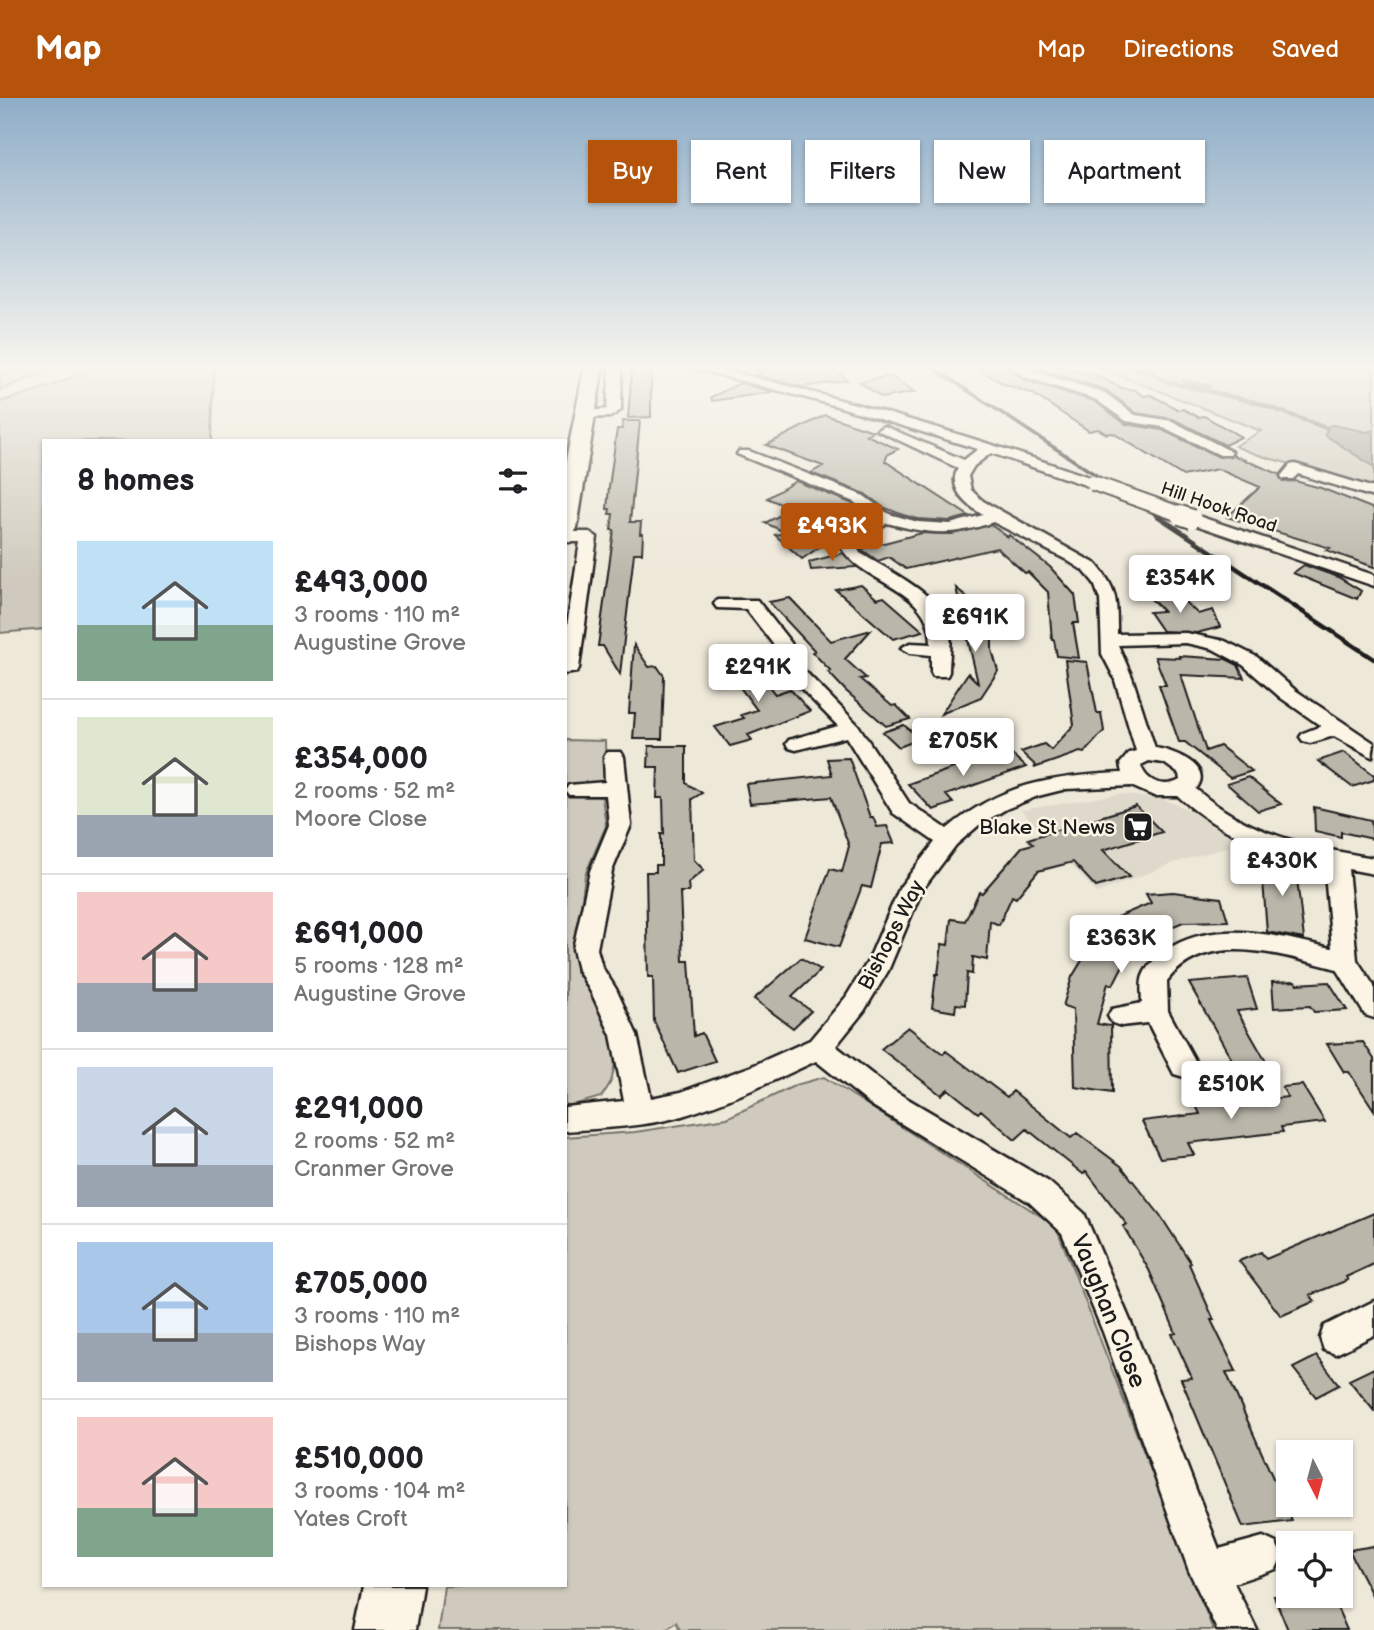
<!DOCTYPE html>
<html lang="en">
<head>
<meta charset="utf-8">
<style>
	body { margin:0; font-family:"Balsamiq Sans",sans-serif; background:#f6f6f6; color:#202124; height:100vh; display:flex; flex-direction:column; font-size:26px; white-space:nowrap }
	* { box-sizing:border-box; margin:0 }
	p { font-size:23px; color:#757577 }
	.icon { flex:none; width:38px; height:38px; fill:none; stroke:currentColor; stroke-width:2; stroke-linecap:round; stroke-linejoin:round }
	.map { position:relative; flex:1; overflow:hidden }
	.panel { position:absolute; left:42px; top:341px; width:525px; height:1148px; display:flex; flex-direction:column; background:#fff; border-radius:0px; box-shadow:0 2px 5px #0004 }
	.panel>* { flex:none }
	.top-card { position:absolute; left:588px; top:42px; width:665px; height:63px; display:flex; gap:14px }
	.needle { width:46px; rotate:174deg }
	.controls { position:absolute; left:1276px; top:1342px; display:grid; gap:14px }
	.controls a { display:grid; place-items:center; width:77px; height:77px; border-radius:0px; background:#fff; box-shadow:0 2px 5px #0004; font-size:35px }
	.price { position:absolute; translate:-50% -60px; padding:0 16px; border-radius:7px; background:#fff; color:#222; font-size:23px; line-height:46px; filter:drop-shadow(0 2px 4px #0008) }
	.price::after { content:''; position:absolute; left:50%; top:42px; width:21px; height:16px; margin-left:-10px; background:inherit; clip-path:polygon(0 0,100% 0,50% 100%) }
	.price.selected { background:#b45309; color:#fff }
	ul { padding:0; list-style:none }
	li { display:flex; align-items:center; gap:21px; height:175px; padding:0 35px }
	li+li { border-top:2px solid #e0e0e0 }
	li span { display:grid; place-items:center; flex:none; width:196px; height:140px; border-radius:0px; color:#555 }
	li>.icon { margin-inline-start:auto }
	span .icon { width:84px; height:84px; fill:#fffc; stroke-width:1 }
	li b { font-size:30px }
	h2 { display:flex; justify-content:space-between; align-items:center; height:84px; padding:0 35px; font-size:30px }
	.pill { padding:0 24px; border-radius:0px; background:#fff; box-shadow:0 2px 5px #0004; font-size:24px; line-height:63px }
	.pill.selected { background:#b45309; color:#fff }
	header { display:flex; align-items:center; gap:42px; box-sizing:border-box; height:98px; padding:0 35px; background:#b45309; color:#fff }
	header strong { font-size:33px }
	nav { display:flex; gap:38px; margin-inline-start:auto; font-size:24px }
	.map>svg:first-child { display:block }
</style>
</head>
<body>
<header>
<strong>Map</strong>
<nav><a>Map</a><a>Directions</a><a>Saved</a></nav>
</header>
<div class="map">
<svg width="1374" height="1532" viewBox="0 0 1374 1532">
	<rect width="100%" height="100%" fill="#eee8d9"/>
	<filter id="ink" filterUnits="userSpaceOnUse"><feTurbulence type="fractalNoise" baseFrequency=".0143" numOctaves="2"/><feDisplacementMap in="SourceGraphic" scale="14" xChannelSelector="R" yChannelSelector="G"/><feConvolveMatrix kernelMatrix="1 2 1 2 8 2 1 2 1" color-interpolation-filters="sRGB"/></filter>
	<g filter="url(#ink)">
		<!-- built -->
		<path fill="#ded9cb" d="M1121,696L1165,702L1185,710L1240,745L1174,765L1097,795L1021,712Z"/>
		<!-- green -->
		<path fill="#cfcabd" stroke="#76736c" stroke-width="2" d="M0,267H65L0,292Z
			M102,267H244L214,271L212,343H44V531L0,535V304L51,288Z
			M1093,267H1374V392C1330,370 1279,368 1235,348L1261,333Z
			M565,642L605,643L606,680L598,686L577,688V698L602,699L606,728L585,777L576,848V874C601,900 623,942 612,980C611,986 605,993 601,999L573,1007H565Z
			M824,979L1056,1128L1213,1532H680L676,1524L665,1532H438L444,1488H565V1039L635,1034L727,1020L796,987Z"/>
		<!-- water -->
		<path fill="#a7a299" stroke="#6f6c67" stroke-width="2" d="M1333,327L1367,334L1374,332V369L1325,337L1328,328Z"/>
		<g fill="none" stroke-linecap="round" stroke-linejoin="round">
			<!-- stream -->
			<path stroke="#6f6c67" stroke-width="4.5" d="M1123,267L1150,273L1165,283L1258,305L1326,330
				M1184,283L1209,289"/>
		</g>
		<!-- building -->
		<path fill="#bab6aa" stroke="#1c1c1c" stroke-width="2" d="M751,267H828L847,282L802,289L756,277L761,275Z
			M971,267H1006L1024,282L1094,303L1126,326L1162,332L1219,359L1233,357L1279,376L1283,384L1295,383L1321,390L1374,411V469L1326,452L1330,450L1227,419L1260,389L1218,371L1183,378L1113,335L1107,336L1098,331L1089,333L1033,296L1004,286Z
			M1027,267H1057L1084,276L1090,275L1122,290L1135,292L1144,298L1151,297L1179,312L1183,311L1198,319L1204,318L1241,339L1225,347L1173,321L1136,315L1106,292Z
			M632,270H651V319L628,320Z
			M891,278L915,294L882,300L860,284Z
			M740,285L773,294L712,303L711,299Z
			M825,317L873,333L866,337L898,351L888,356L885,363L969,418L950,423L918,421L903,417L883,409L865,396L811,375L823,368L766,347Z
			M623,323H640L630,424H641L640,436H643L642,455H634L620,576L603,548H598L614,432H611L613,416H609L610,411H607L609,389L617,331H622Z
			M796,383L853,406L866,417L802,461L775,437L787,435L765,425L792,411L767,400Z
			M991,427L1008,439L1009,437L1050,469L1075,497L1079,525H1073L1079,560L1057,558L1054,542H1052L1048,494L1028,474L1025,475L997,450L906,471L889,459L878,463L861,451L922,435L952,436Z
			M843,455L857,469L811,472L809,464Z
			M1304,467L1338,479L1361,493L1357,501L1293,475Z
			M861,487L877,501L884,499L923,533L893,541L836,492Z
			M956,490L985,513L992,530V552L998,573L981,599L941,616L968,575L978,585Z
			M1172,492L1198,516L1213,512L1220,529L1197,535L1162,533L1149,514L1163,513L1145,495Z
			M790,500L831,543L871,532L845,561L866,580L860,581L892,608L896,607L910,621L886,628L846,593L828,574L831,573L812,554L815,553L769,504Z
			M634,547L649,569L657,568L664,578L662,641H633L635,615H629Z
			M745,558L775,596L790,591L810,613L748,637L752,642L730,648L715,629L744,620L741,617L757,612L721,564Z
			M1179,558L1226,561L1238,567L1244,580L1181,577L1206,653L1220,648L1252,673L1230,680L1185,644H1179L1159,587H1166L1155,559L1180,560Z
			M1065,562L1087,564L1097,615H1101L1104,633L1084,655L1080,654L1034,670L1036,668L1021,654L1044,646L1051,652L1074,627Z
			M904,627L920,641L899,649L883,634Z
			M649,648H686V685L702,695L692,701L694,762L704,772L688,785L689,794H680L683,863H689L694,938L702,935L715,963L678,975L654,923L653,879H648L646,774H656V767H661V736H664L663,700H657L658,669H648Z
			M1009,654L1026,669L946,697L953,705L933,712L908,686L990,657L993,660Z
			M1344,654L1374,677V682L1352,689L1318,663Z
			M849,660L870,719H873L877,729L887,728L894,745L882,746L871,790L862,788L839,849L805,840L830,771L842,774L849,748L831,699L750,706L746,686L832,677L827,661Z
			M1248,679L1281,706L1258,713L1227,686Z
			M1136,708L1162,734L1103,752L1129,779L1096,789L1073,764L1038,773L1016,800L1012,798L999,827L990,823L987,862L973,859L972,876L967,875L965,907L956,906L955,914L932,910L936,876H938L942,846L948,847L951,821L965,823L979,794L982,795L1022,749L1033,746L1028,741Z
			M1314,709L1371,722L1373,741L1341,734V739L1315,733Z
			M1261,757L1295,764L1304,841L1267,834Z
			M1173,794L1221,800L1228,823L1183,824L1141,842L1124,865L1113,887L1108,885L1097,926L1111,928L1112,995L1075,989L1073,911L1063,908L1072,879L1092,846L1089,845L1105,824L1151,805L1146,796Z
			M801,860L821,872L792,899L811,913L793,930L754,901Z
			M1247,880L1257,911L1237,913L1268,967L1236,969L1189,885Z
			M1295,883L1297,886L1329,884L1347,912L1314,914L1310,908L1274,910L1272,884Z
			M908,929L943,956L946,953L1007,999L1013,993L1071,1040L1077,1035L1121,1068L1160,1117L1191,1165L1189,1166L1214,1222H1211L1236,1273L1226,1274L1292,1423L1243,1429L1181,1281L1192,1280L1172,1236L1176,1235L1149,1172L1123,1128L1127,1127L1086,1073L1083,1076L1027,1031L1015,1042L981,1012L978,1015L948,991L941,997L881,951Z
			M1363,944L1374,961V1012L1349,974H1344L1327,946Z
			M1302,987L1325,1024L1281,1029L1283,1034L1188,1045L1194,1057L1160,1060L1142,1023L1200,1016L1194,1003L1228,999L1231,1005L1288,999L1282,989Z
			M1374,1115V1166L1346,1179L1348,1182L1310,1197L1315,1203L1281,1218L1239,1163L1261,1154L1266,1161Z
			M1317,1258L1339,1287L1316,1299L1293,1270Z
			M1374,1270V1313L1349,1282Z
			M1374,1448V1501L1349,1452Z
			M1274,1498H1332L1347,1532H1288Z"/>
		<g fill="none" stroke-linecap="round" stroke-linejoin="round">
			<!-- minor casing -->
			<g stroke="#1c1c1c" stroke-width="5">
				<path id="minor" d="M610,267H622L621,312L610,319L580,320V314L607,311Z
					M682,267H702C837,298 968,337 1098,382L1100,385L1098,388H1088L991,355L974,368L968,378L971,392L983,403L1096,466C1118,491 1117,504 1117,536L1186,535L1225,543L1257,559L1295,592L1374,645L1372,659L1334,638L1310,645L1303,643L1300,639L1303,635L1321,628L1281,600L1243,567L1213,551L1186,545L1118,547L1132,579L1155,650C1172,652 1215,668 1196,691C1246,736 1309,749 1374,760V776L1348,771L1357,862L1374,888V920L1365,917L1337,871C1283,858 1207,830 1167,883L1168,913L1198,968L1194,976L1184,979L1174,976L1148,925L1121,928L1112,925L1108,918L1112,911L1142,905C1142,897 1140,886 1143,878C1148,865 1161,855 1173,848C1223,821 1280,839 1332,850L1324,766C1269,754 1220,737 1178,698H1154L1131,688L1066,691L1038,698L1006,711L979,727L956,747L922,792L888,873L864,913L836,948L891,991L1049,1084L1084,1115L1135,1234L1219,1451L1263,1439L1276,1445L1282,1458L1276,1471L1234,1485L1257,1532H1217L1189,1473L1103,1234L1062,1135L1029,1104L871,1007L816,963C773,983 728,1004 682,1018C645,1029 604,1030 565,1033V1009L624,1003L611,937L592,896L578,872L573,851L590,773L609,727L606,697H569L565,692L569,687L605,684L604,659L607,654H621L624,659L631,727L612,773L597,851L602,869L616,891L637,937L651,1000L681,994L752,968L810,942L846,899L868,863L900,789L935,744L893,715L846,639L796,652L789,650L786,646L789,642L838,628L785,574L773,546L746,511L717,510L714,506L717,502H757L791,545L801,569L858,627L909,705L947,731C1001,685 1054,678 1122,675L1120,666L1129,655L1136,653L1114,579L1102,556L1100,502L1094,485L1084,473L1065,461L993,424C951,439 929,436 887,425L858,444L856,448L860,455C886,471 938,496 948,525C953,540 949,559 949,574L947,578H933L931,574V557L910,555L901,550L910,545L931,546C932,489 864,488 840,448L845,438L874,420L854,404L737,356L739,353H749L864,398L889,416L918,424L950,426L983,417C967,407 947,390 958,370L877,332L884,328L964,362L978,351L837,308ZM1149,663L1164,665L1179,676L1180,682C1165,691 1145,684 1141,667Z
					M1008,267H1022L1033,273L1105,295L1135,317L1172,323L1232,354L1230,357H1220L1163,329L1126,323L1095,301L1025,279Z
					M1295,366L1374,390V399L1298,376L1293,381H1283L1281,378L1290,367Z
					M1192,416L1374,477V488L1187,424L1184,421Z
					M565,434H589L597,439L579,570L577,574L565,576V541L580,444H565Z
					M1374,1203V1237L1336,1256L1324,1252L1320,1240L1324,1228Z"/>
			</g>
			<!-- primary casing -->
			<g stroke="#1c1c1c" stroke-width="5">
				<path id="primary" d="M585,267H603L577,430L574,435L565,437V367Z
					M364,1488H422L415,1532H355Z"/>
			</g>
			<!-- minor -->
			<use href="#minor" fill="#fcf5e5" fill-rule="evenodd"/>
			<!-- primary -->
			<use href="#primary" fill="#fcf5e5" fill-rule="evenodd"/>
			<!-- rail-far1 -->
			<path stroke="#1c1c1c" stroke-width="3.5" d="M929,267L1158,418"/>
			<!-- rail -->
			<path stroke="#1c1c1c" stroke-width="4.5" d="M1156,417L1374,561"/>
			<!-- minor-bridge-far1 casing -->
			<g stroke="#1c1c1c" stroke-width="18" stroke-linecap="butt">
				<path id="minor-bridge-far1" d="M1093,385L1185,418"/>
			</g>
			<!-- minor-bridge casing -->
			<g stroke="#1c1c1c" stroke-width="22" stroke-linecap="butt">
				<path id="minor-bridge" d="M1180,417L1192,421"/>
			</g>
			<!-- minor-bridge-far1 -->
			<use href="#minor-bridge-far1" stroke="#fcf5e5" stroke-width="14"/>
			<!-- minor-bridge -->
			<use href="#minor-bridge" stroke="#fcf5e5" stroke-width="18"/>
		</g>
	</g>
	<!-- sky -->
	<linearGradient id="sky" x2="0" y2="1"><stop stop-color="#8eadc8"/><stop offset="0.56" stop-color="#f7f5ee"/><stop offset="1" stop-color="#f7f5ee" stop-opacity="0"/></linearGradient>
	<rect width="1374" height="481" fill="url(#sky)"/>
	<!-- icons -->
	<defs>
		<g id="supermarket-square" transform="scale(1.575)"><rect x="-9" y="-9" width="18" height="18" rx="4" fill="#1c1c1c" stroke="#fcf5e5"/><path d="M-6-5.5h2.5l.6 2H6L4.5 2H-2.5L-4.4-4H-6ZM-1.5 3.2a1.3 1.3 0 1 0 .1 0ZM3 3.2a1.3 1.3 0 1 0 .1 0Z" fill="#fff"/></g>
	</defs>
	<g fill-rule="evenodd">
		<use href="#supermarket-square" x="1138" y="729"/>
	</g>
	<g text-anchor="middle" stroke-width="5" stroke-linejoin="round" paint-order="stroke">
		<!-- far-street labels -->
		<g font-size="18" fill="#1c1c1c" stroke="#fcf5e5">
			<text transform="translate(1219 409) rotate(19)" y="6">Hill Hook Road</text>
		</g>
		<!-- poi labels -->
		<g font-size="21" fill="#1c1c1c" stroke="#fcf5e5" text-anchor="end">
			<text x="1115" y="736">Blake St News</text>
		</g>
		<!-- street labels -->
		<g font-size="21" fill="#1c1c1c" stroke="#fcf5e5">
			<text transform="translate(891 837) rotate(-63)" y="7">Bishops Way</text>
		</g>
		<!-- near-street labels -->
		<g font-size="24" fill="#1c1c1c" stroke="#fcf5e5">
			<text transform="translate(1109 1213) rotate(68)" y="8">Vaughan Close</text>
		</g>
	</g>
</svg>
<div class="controls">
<a><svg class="needle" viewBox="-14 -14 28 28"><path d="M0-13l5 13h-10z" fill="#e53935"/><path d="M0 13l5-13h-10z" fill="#757577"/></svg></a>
<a><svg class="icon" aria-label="locate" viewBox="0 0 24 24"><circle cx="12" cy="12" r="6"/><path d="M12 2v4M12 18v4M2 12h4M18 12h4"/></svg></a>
</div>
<b class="price selected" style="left:832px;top:465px">£493K</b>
<b class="price" style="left:1180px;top:517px">£354K</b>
<b class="price" style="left:975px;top:556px">£691K</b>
<b class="price" style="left:758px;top:606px">£291K</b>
<b class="price" style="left:963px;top:680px">£705K</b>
<b class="price" style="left:1282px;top:800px">£430K</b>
<b class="price" style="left:1121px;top:877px">£363K</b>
<b class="price" style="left:1231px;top:1023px">£510K</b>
<div class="top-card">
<a class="pill selected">Buy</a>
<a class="pill">Rent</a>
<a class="pill">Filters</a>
<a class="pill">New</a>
<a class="pill">Apartment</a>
</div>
<section class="panel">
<h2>8 homes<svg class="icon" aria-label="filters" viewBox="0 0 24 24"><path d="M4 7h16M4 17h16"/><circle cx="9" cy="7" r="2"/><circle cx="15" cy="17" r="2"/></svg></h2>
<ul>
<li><span style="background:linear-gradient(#bfe0f5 60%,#7fa58c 0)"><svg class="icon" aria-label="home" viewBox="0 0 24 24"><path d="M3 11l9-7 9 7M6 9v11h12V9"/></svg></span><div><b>£493,000</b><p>3 rooms · 110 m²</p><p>Augustine Grove</p></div></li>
<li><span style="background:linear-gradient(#dfe7d0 70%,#9aa5b1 0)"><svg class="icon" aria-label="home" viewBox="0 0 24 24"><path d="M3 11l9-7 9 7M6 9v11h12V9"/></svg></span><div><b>£354,000</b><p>2 rooms · 52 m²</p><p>Moore Close</p></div></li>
<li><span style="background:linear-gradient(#f6c9c9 65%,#9aa5b1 0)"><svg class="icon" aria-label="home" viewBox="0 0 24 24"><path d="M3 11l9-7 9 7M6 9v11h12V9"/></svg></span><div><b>£691,000</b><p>5 rooms · 128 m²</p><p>Augustine Grove</p></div></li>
<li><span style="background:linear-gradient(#c9d6e8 70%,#9aa5b1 0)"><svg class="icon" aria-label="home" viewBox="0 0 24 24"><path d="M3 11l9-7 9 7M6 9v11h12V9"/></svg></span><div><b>£291,000</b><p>2 rooms · 52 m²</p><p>Cranmer Grove</p></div></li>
<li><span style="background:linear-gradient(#a9c7e8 65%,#9aa5b1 0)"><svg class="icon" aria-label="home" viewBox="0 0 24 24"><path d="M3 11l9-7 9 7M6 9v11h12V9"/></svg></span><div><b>£705,000</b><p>3 rooms · 110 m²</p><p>Bishops Way</p></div></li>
<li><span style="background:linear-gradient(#f6c9c9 65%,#7fa58c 0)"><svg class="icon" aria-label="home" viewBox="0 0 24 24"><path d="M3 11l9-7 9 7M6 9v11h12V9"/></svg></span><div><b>£510,000</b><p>3 rooms · 104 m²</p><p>Yates Croft</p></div></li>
</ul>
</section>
</div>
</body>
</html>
